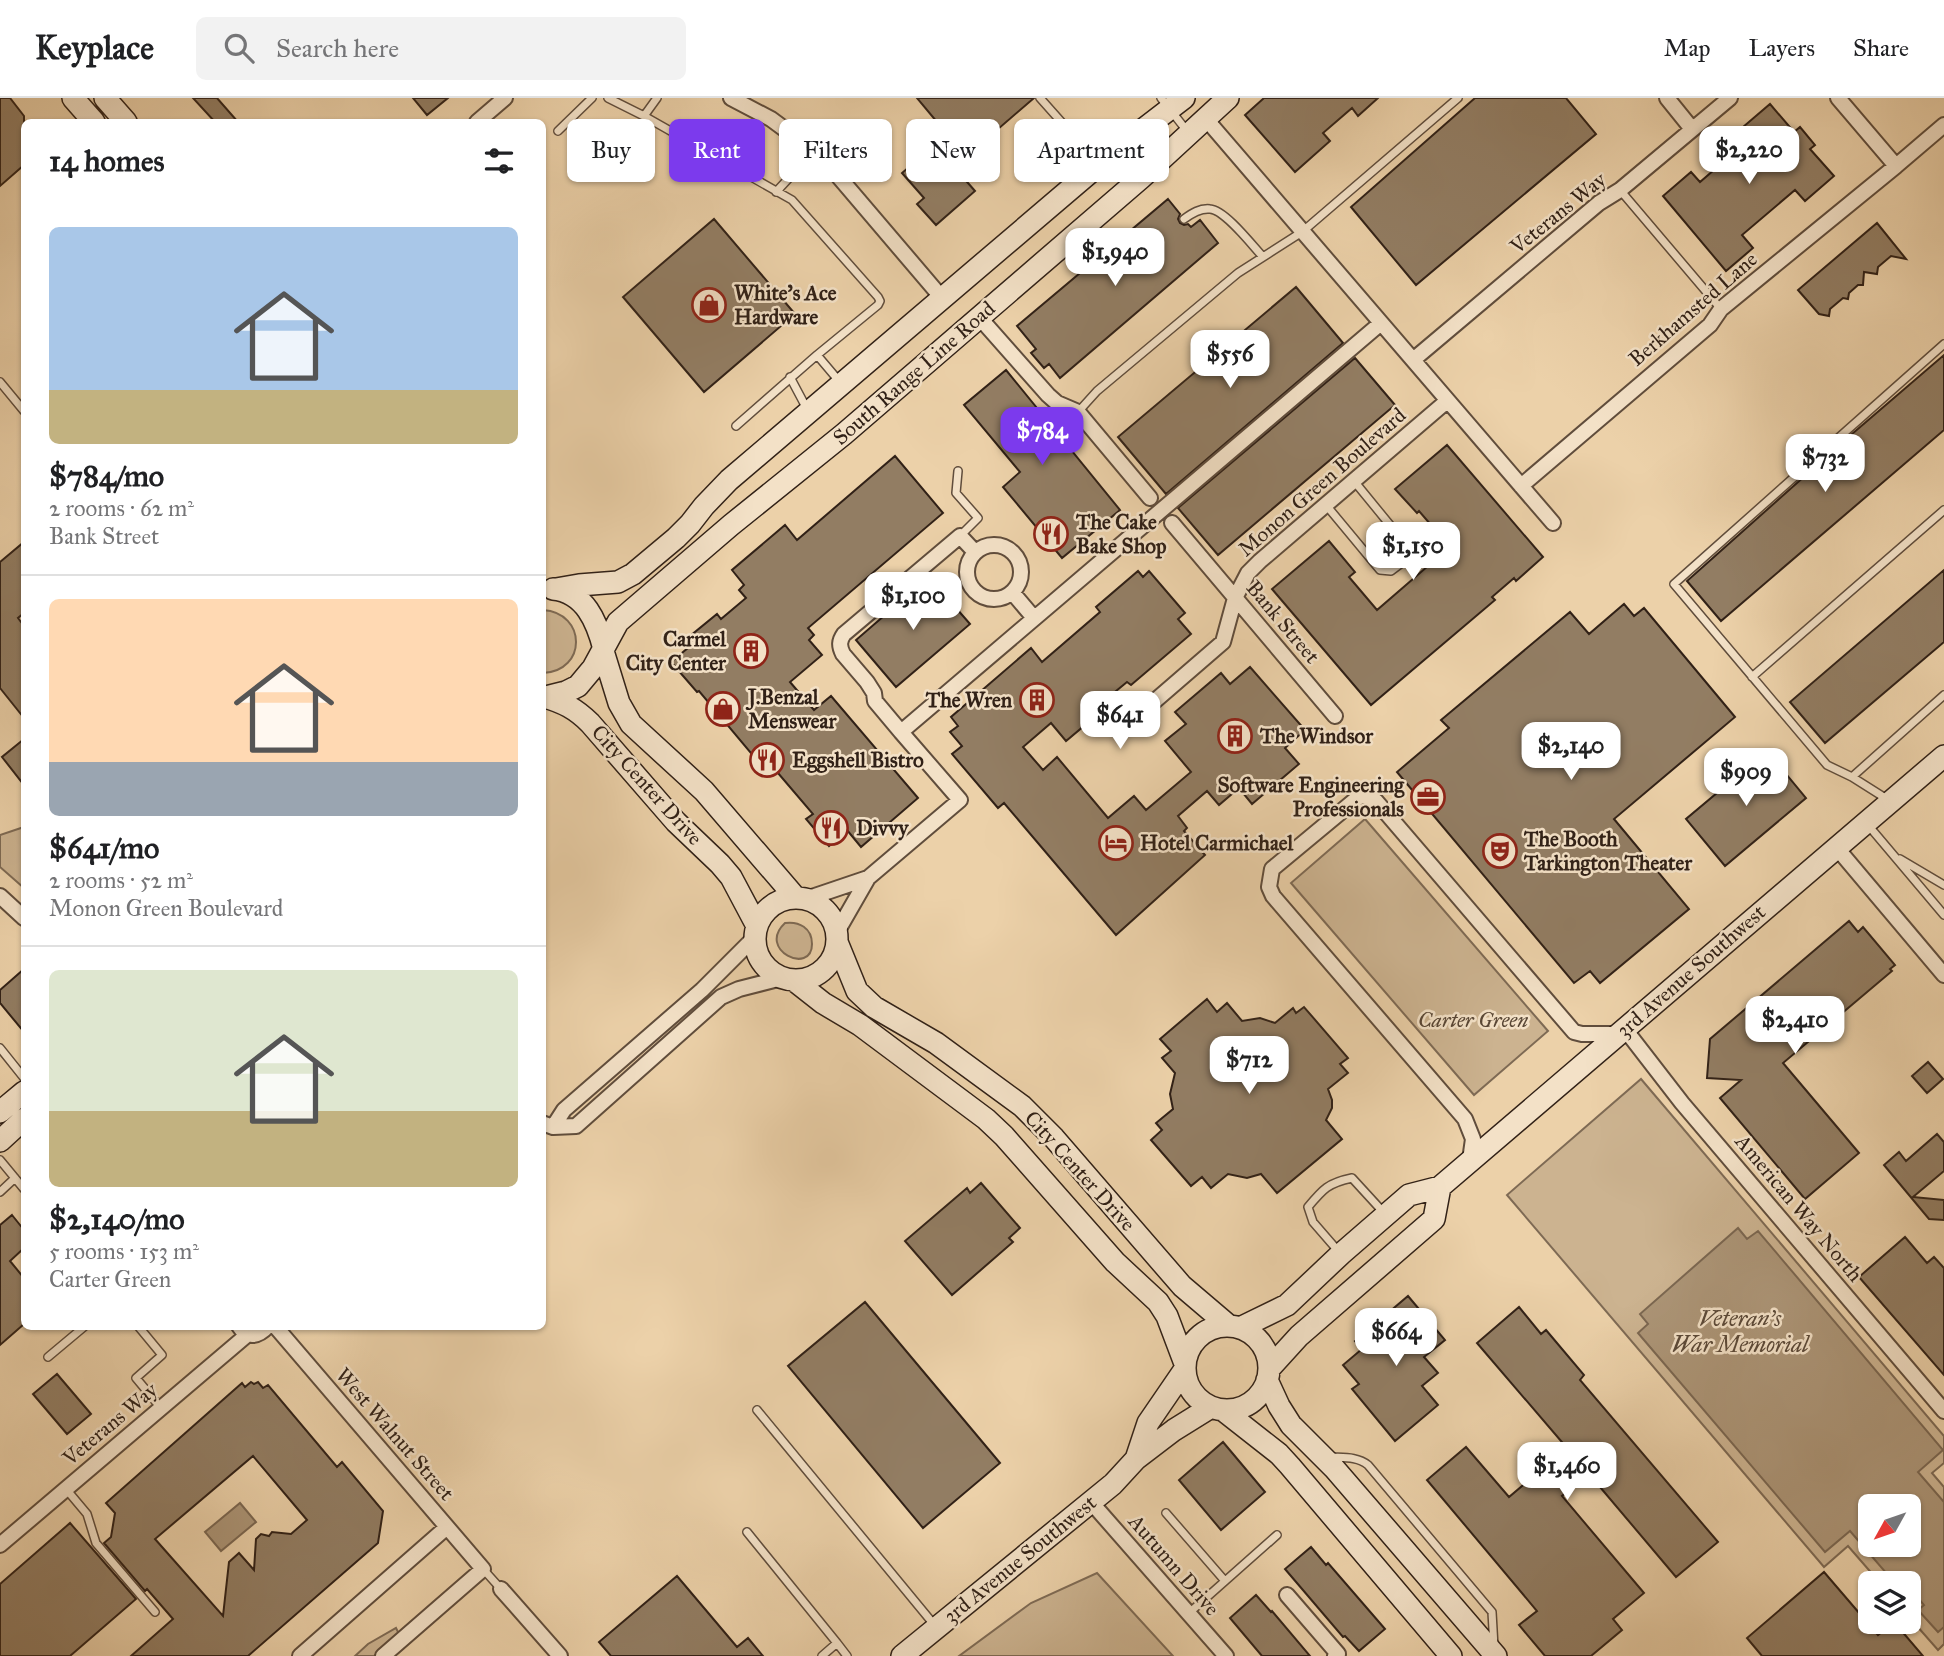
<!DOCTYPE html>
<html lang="en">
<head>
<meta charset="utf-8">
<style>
	body { margin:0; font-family:"IM FELL Great Primer",serif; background:#f2f2f2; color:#202124; height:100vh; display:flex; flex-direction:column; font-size:26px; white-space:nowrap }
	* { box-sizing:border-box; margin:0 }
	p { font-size:23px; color:#757577 }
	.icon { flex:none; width:38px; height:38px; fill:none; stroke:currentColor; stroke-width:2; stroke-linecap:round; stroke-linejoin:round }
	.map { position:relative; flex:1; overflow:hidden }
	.sheet { position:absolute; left:21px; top:21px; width:525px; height:1211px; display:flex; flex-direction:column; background:#fff; border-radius:10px; box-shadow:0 2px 5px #0004 }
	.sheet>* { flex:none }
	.banner { position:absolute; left:567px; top:21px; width:665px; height:63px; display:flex; gap:14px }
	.needle { width:46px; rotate:230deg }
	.buttons { position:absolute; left:1858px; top:1396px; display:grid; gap:14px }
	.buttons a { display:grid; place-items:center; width:63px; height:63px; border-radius:10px; background:#fff; box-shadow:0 2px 5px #0004; font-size:35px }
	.price { position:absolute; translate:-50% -60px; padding:0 16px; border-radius:14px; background:#fff; color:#222; font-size:23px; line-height:46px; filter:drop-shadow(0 2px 4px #0008) }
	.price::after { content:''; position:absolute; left:50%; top:42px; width:21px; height:16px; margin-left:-10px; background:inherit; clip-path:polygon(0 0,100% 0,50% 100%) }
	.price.selected { background:#7c3aed; color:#fff }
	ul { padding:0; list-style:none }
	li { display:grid; align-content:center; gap:14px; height:371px; padding:0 28px }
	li+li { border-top:2px solid #e0e0e0 }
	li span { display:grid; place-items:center; height:217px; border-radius:10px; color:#555 }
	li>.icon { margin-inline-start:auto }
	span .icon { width:126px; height:126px; fill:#fffc; stroke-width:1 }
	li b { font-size:30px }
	h2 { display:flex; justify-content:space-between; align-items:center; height:84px; padding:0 28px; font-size:30px }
	.chip { padding:0 24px; border-radius:10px; background:#fff; box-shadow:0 2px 5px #0004; font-size:24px; line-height:63px }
	.chip.selected { background:#7c3aed; color:#fff }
	header { display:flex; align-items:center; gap:42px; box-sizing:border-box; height:98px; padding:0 35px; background:#fff; border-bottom:2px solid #e0e0e0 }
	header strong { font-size:33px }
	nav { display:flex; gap:38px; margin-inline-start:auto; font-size:24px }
	.search { width:490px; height:63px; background:#f2f2f2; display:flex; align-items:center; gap:18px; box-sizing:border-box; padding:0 24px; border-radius:10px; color:#757577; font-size:26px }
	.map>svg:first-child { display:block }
</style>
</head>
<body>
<header>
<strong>Keyplace</strong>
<div class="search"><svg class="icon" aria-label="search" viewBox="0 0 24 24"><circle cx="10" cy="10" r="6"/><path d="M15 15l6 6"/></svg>Search here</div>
<nav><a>Map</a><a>Layers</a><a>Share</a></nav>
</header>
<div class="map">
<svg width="1944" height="1558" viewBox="0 0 1944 1558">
	<rect width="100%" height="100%" fill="#ecd1a9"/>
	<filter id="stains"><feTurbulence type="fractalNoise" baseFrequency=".00286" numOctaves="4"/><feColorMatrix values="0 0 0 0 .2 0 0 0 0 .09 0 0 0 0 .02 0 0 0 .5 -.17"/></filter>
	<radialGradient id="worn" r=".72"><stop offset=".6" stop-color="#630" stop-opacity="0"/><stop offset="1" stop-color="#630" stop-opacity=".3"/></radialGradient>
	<!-- green -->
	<path fill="#ccb390" stroke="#7e6a54" stroke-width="2" fill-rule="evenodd" d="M543,512C587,515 587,573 543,575Z
		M1365,721L1548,933L1474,997L1291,785Z
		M24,729V790L0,769V737Z
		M785,825C799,823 812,830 812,846C812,878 756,852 785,825Z
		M1641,981L1944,1338V1365L1932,1375L1944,1389V1546L1938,1552L1909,1519V1486H1881L1848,1448L1824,1469L1507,1097ZM1871,1409H1909V1447H1871Z
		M1097,1475L1173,1558H959L1031,1505Z
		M396,1530L399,1536L374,1558H355L368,1546Z"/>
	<!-- water -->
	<path fill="#ac9577" stroke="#7b6751" stroke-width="2" fill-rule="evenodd" d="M1738,1130L1747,1141L1758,1133L1943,1352L1918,1374L1944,1404V1529L1938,1534L1918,1512L1924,1507L1909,1489V1486H1907L1900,1478L1893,1483L1850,1433L1825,1454L1638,1235L1648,1226L1640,1216ZM1871,1409H1909V1447H1871Z
		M240,1405L256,1424L221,1453L205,1434Z"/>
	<!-- building -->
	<path fill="#927d63" stroke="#312117" stroke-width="2" fill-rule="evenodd" d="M0,0H10L24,18V67L0,88Z
		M193,0H217L238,24H215Z
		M413,0H448L427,17Z
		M917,0H1034L954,69L975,93L936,127L917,106L924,100L902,75L947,36Z
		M1264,0H1378L1358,18L1352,10L1323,35L1330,43L1295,74L1245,17Z
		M1475,0H1566L1596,36L1416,187L1351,109Z
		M1770,6L1794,34L1800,29L1815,47L1810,51L1834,78L1805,103L1795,92L1742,137L1753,150L1726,173L1663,98L1691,74L1700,84L1752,39L1743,29Z
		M1168,101L1180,116L1178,121L1180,125L1184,127L1188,126L1191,129L1200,122L1218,145L1060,280L1049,266L1044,270L1031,255L1036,251L1017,228Z
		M714,121L795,216L704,294L623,199Z
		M1877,125L1906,161L1891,158L1878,169L1877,176L1864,174L1863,187H1858L1849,195L1848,201L1843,200L1830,211L1829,218L1819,216L1798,192Z
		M1296,189L1343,245L1166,396L1118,339Z
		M1944,257V332L1721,523L1687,483L1852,336Z
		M1355,260L1395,307L1218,457L1178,410Z
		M1006,272L1120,412L1062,460L1003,389L1020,374L964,307Z
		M1447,347L1543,459L1516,483L1514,480L1492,499L1495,502L1371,607L1272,491L1329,443L1355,474L1349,479L1377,512L1450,449L1419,413L1417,415L1395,391Z
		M895,358L943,415L808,530L814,537L809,542L822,557L790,584L814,612L831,598L918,700L861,749L847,732L829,748L806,721L813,716L772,668L766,673L699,593L697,594L671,564L689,549L684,543L717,516L721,521L746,500L739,492L744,487L732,472L785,427L797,442Z
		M24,444V515L18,520L24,528V620L0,590V464Z
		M1944,472V544L1825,645L1790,604Z
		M1138,473L1143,479L1149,473L1185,515L1178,521L1191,536L1131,587L1127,584L1087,617L1091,622L1066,643L1051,625L1023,649L1043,672L1057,659L1108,720L1134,698L1146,712L1191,674L1165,643L1186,626L1175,614L1221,575L1230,586L1250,569L1305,632L1285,650L1299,666L1252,706L1239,690L1219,707L1207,693L1178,718L1187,730L1184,733L1205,757L1116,837L1004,705L998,710L952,656L962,648L950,634L958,628L951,619L1031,550L1042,564L1100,514L1096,509Z
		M929,479L970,526L896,589L856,542Z
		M1624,506L1634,518L1644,510L1735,619L1614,721L1689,811L1600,885L1590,873L1574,885L1397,674L1449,630L1441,622L1570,514L1589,536Z
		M24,641V687L2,659Z
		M1767,653L1806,700L1725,768L1686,721Z
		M1849,823L1858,834L1863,829L1895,867L1890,871L1892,873L1783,965L1859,1055L1805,1101L1720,1000L1741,982L1707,980L1710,941Z
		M24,871V934L0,905V892Z
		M1207,901L1217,914L1227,905L1242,923L1260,920L1275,925L1293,910L1296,915L1304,909L1348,960L1340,966L1348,975L1328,991L1332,1002V1010L1326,1022L1342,1041L1277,1095L1261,1076L1247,1080L1228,1076L1211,1090L1202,1079L1191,1088L1151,1042L1162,1032L1156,1025L1173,1011L1170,996L1175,975L1162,960L1171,953L1160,941Z
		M1928,964L1943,981L1927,995L1912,978Z
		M1937,1036L1944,1044V1073L1913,1099L1944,1102V1122L1929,1121L1884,1067L1899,1054L1906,1063Z
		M981,1085L1020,1130L1009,1140L1013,1144L952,1197L905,1143L967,1090L970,1095Z
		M12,1117L24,1132V1150L10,1163L24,1180V1226L0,1247V1127Z
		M1905,1139L1927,1165L1934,1159L1944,1170V1277L1859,1179Z
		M1408,1198L1445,1242L1424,1259L1438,1275L1422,1288L1438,1307L1395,1343L1352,1291L1359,1286L1343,1267L1362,1251L1355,1243Z
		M865,1204L1000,1365L923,1430L788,1268Z
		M1519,1209L1541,1236L1546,1232L1584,1277L1580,1282L1718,1444L1676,1479L1589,1376L1562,1398L1644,1495L1613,1521L1622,1532L1591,1558H1545L1519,1527L1537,1513L1427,1382L1466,1349L1509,1399L1567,1350L1477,1245Z
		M57,1276L91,1316L67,1336L33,1296Z
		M251,1284L254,1286L258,1284L263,1290L268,1287L337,1369L342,1364L383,1413L378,1445L248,1558H131L173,1521L147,1491L145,1493L104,1445L111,1439L115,1415L106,1405L242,1285L245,1289ZM253,1358L307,1422L291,1436L272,1434L269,1438L261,1436L256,1441L254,1472L239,1455L229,1464L223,1518L155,1441Z
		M1223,1344L1265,1394L1221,1432L1179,1382Z
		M70,1425L136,1501L70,1558H0V1486Z
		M1311,1449L1326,1467L1328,1465L1385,1531L1359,1553L1345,1538L1343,1539L1285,1471Z
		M1824,1474L1878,1537L1894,1524L1923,1558H1762L1747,1540Z
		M677,1478L737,1549L748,1540L763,1558H611L599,1544Z
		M1256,1497L1271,1514L1272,1513L1310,1558H1262L1230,1520Z"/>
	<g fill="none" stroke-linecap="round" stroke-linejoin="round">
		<!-- lane casing -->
		<g stroke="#604d3c" stroke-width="10">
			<path id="lane" d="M608,0L644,18
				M657,0L644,18L792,102L878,199L880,203L878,207L817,257L839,283
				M1040,0L1097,64
				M1161,0L1187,33
				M558,33L592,0
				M597,68L650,22
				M1620,92L1721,211
				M776,94L814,53
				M1184,121C1192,115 1200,110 1210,111C1225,112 1252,147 1263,159
				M790,279L807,311
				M0,284L24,313
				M1078,314L1097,293L1238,175L1302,134L1458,0
				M736,328L817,257
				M958,373L956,395L978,420L960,438
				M1326,407L1380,472L1391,473L1407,461L1408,449L1354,383
				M1752,579L1944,412
				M1852,679L1944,597
				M1890,703L1852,679L1827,667L1674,486L1944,246
				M1868,727L1944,817
				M1900,761L1944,787
				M0,950L24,980
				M0,1062L24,1091
				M0,1094L15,1080
				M1339,1154L1313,1124L1308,1109C1323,1091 1328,1085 1352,1080L1385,1116
				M138,1228L162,1257L136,1280L161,1310
				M48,1259L85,1228
				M757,1312L936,1529
				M1329,1359C1342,1360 1357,1358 1368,1367L1492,1514L1494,1549
				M66,1391L87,1416L96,1445L155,1514
				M1166,1415L1225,1483
				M747,1434L837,1545
				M483,1471L501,1491
				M1189,1515L1277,1437
				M822,1558L837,1545L847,1558"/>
		</g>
		<!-- street casing -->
		<g stroke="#604d3c" stroke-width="18">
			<path id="street" d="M731,0L771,21L821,58L942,200
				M1667,0L1692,31
				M1838,0L1896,68L1944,27
				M1206,21L1553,425
				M477,24L505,0
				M979,219L1048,297L1057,305L1078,314L1150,400
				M1413,262L1599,105L1620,92L1730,0
				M1521,388L1710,227L1721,211L1896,68
				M1172,425L1335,618
				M967 474a27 27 0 1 1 54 0a27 27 0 1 1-54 0Z
				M1012,494L1034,520
				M1127,627L1223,544L1235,500L1248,475L1260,463L1447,303
				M901,634L875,603L874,595L867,584L843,556C839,548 839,543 844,536L960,438L975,454
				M1836,749L1944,877
				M0,798L24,820
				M806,801L868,780L960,702L901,634L1381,225
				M837,834L868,780
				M1624,930L1682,1005L1944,1313
				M542,1025L553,1029L576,1028L721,899L739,891L782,880
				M553,1029L564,1012L702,892L755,839
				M1470,1062L1473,1041L1465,1021L1273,798L1269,789L1272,771L1360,698L1369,699L1376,703L1574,934L1582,936H1618
				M239,1228C247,1241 258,1239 268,1228
				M275,1228L483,1471L383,1558
				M1091,1404L1226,1558
				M0,1447L247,1237
				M501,1491L560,1558
				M1287,1497L1338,1556L1335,1558
				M300,1558L447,1429"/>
		</g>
		<!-- secondary casing -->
		<g stroke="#312117" stroke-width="24">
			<path id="secondary" d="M73,0L94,24
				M105,0L126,24
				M553,491C585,494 597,524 604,551
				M556,491L579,487L618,484L633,476L676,440L690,426L704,408L729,382L1115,53L1184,0
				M603,553L619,605L631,626L704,693L796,800
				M544,599C563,604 576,611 590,625L676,724L720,766L731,779L757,828
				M542,600L566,594L578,588L593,570L618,524L731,427L844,336L1141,80L1228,0
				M755 841a41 41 0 1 1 82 0a41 41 0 1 1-82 0Z
				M837,844L857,893L874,909L936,945L1022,1008L1054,1040L1182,1188L1229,1228
				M795,883L823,905L860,927L986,1021L1004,1038L1115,1164L1158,1204L1167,1218L1184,1263
				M0,1014L24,994
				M0,1043L24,1021
				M1185 1270a42 42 0 1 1 84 0a42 42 0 1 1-84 0Z
				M1240,1230L1287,1207L1341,1156L1409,1097L1440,1089L1944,658
				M1269,1271L1299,1238L1434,1121L1440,1089
				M1267,1282L1279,1308L1291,1327L1334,1370L1496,1558
				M1223,1312L1279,1356L1290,1368L1451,1558
				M1136,1361L1148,1325L1185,1271
				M902,1558L1113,1386L1136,1361L1174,1332L1211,1309"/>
		</g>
		<!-- lane -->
		<use href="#lane" stroke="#f3e1c7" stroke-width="7"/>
		<!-- street -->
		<use href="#street" stroke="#f3e1c7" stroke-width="14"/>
		<!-- secondary -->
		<use href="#secondary" stroke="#f3e1c7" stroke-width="21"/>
	</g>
	<!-- icons -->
	<defs>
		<g id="shop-ring" transform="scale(1.75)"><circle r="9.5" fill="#f3e1c7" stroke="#8f2418" stroke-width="1.5"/><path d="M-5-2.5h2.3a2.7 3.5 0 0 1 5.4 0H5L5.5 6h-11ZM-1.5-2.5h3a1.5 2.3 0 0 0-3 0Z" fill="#8f2418"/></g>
		<g id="restaurant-ring" transform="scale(1.75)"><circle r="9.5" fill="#f3e1c7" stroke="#8f2418" stroke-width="1.5"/><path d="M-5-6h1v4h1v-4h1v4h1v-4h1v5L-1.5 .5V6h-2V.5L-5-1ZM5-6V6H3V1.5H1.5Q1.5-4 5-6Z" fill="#8f2418"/></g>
		<g id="building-ring" transform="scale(1.75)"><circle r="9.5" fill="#f3e1c7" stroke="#8f2418" stroke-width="1.5"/><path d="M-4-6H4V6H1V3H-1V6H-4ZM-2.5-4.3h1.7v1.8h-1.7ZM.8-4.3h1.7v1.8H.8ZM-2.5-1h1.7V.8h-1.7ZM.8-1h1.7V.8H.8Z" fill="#8f2418"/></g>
		<g id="office-ring" transform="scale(1.75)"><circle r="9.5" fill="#f3e1c7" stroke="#8f2418" stroke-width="1.5"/><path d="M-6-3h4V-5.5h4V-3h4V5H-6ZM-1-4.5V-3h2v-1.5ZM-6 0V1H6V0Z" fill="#8f2418"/></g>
		<g id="hotel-ring" transform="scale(1.75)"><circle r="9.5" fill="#f3e1c7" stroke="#8f2418" stroke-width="1.5"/><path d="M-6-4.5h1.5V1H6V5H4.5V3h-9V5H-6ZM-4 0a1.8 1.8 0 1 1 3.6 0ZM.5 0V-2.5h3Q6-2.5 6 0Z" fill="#8f2418"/></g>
		<g id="theatre-ring" transform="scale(1.75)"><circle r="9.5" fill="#f3e1c7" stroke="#8f2418" stroke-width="1.5"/><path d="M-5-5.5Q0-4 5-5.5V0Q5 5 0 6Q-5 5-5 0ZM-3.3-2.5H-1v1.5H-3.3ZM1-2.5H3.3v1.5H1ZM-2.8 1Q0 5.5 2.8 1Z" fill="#8f2418"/></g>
	</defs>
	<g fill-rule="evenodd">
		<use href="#shop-ring" x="709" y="207"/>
		<use href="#restaurant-ring" x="1051" y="436"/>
		<use href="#building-ring" x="751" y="553"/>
		<use href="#building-ring" x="1037" y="602"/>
		<use href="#shop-ring" x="723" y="611"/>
		<use href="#building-ring" x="1235" y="638"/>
		<use href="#restaurant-ring" x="767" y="662"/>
		<use href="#office-ring" x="1428" y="699"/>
		<use href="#restaurant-ring" x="831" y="730"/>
		<use href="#hotel-ring" x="1116" y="745"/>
		<use href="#theatre-ring" x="1500" y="753"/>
	</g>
	<g text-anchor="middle" stroke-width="5" stroke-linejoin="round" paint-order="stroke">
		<!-- street labels -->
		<g font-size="21" fill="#312117" stroke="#f3e1c7">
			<text transform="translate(1558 115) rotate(-39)" y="7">Veterans Way</text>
			<text transform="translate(1693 211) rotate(-41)" y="7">Berkhamsted Lane</text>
			<text transform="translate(914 275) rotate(-41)" y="7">South Range Line Road</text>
			<text transform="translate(1322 384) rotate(-41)" y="7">Monon Green Boulevard</text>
			<text transform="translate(1283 524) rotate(50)" y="7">Bank Street</text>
			<text transform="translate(647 687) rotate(48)" y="7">City Center Drive</text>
			<text transform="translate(1691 873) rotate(-41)" y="7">3rd Avenue Southwest</text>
			<text transform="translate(1080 1073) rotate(48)" y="7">City Center Drive</text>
			<text transform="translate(1799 1110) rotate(50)" y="7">American Way North</text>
			<text transform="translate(110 1326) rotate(-40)" y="7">Veterans Way</text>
			<text transform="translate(395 1336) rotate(49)" y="7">West Walnut Street</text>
			<text transform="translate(1020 1461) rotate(-39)" y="7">3rd Avenue Southwest</text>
			<text transform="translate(1174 1467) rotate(49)" y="7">Autumn Drive</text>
		</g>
		<!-- poi labels -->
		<g font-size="21" font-weight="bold" fill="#312117" stroke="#f3e1c7" text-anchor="start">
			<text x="734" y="202">White's Ace<tspan x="734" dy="24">Hardware</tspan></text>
			<text x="1076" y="431">The Cake<tspan x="1076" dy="24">Bake Shop</tspan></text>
			<text x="726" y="548" text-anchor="end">Carmel<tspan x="726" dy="24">City Center</tspan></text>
			<text x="748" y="606">J.Benzal<tspan x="748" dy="24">Menswear</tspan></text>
			<text x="1012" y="609" text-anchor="end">The Wren</text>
			<text x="1260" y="645">The Windsor</text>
			<text x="792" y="669">Eggshell Bistro</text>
			<text x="1404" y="694" text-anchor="end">Software Engineering<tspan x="1404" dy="24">Professionals</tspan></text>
			<text x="856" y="737">Divvy</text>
			<text x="1524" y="748">The Booth<tspan x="1524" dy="24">Tarkington Theater</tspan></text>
			<text x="1140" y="752">Hotel Carmichael</text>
		</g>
		<!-- park labels -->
		<g font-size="21" font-style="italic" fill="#584635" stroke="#f3e1c7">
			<text x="1473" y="929">Carter Green</text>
		</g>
		<!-- water labels -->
		<g font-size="23" font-style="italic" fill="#5c4a39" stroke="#f3e1c7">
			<text x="1740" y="1228">Veteran's<tspan x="1740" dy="26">War Memorial</tspan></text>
		</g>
	</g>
	<rect width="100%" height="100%" filter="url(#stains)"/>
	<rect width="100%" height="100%" fill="url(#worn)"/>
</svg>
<div class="buttons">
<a><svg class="needle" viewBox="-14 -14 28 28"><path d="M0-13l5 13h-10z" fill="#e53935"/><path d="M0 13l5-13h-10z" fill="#757577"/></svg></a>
<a><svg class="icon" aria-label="layers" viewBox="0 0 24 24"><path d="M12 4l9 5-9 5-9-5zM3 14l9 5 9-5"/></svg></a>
</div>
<b class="price" style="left:1749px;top:88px">$2,220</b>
<b class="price" style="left:1115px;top:190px">$1,940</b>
<b class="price" style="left:1230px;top:292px">$556</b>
<b class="price selected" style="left:1042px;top:369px">$784</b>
<b class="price" style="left:1825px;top:396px">$732</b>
<b class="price" style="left:1413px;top:484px">$1,150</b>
<b class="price" style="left:913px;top:534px">$1,100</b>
<b class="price" style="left:1120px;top:653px">$641</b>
<b class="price" style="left:1571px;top:684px">$2,140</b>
<b class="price" style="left:1746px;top:710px">$909</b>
<b class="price" style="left:1795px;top:958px">$2,410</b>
<b class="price" style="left:1249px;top:998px">$712</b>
<b class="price" style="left:1396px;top:1270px">$664</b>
<b class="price" style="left:1567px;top:1404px">$1,460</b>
<div class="banner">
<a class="chip">Buy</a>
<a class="chip selected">Rent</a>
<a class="chip">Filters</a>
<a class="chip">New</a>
<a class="chip">Apartment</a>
</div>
<section class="sheet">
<h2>14 homes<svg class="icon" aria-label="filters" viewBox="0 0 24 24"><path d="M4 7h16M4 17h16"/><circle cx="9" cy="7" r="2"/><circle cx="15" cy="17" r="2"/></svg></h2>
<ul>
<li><span style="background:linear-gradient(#a9c7e8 75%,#c2b280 0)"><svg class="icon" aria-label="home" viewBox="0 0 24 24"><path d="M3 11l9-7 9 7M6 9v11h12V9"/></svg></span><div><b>$784/mo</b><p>2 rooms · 62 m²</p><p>Bank Street</p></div></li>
<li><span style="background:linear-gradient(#ffd9b3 75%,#9aa5b1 0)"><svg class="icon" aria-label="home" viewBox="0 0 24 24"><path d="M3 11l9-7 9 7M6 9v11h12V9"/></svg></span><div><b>$641/mo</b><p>2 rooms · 52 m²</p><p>Monon Green Boulevard</p></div></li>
<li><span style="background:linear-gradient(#dfe7d0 65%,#c2b280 0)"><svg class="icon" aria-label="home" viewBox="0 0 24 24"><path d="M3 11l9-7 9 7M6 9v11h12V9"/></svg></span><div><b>$2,140/mo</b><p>5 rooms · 153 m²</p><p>Carter Green</p></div></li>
</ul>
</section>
</div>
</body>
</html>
